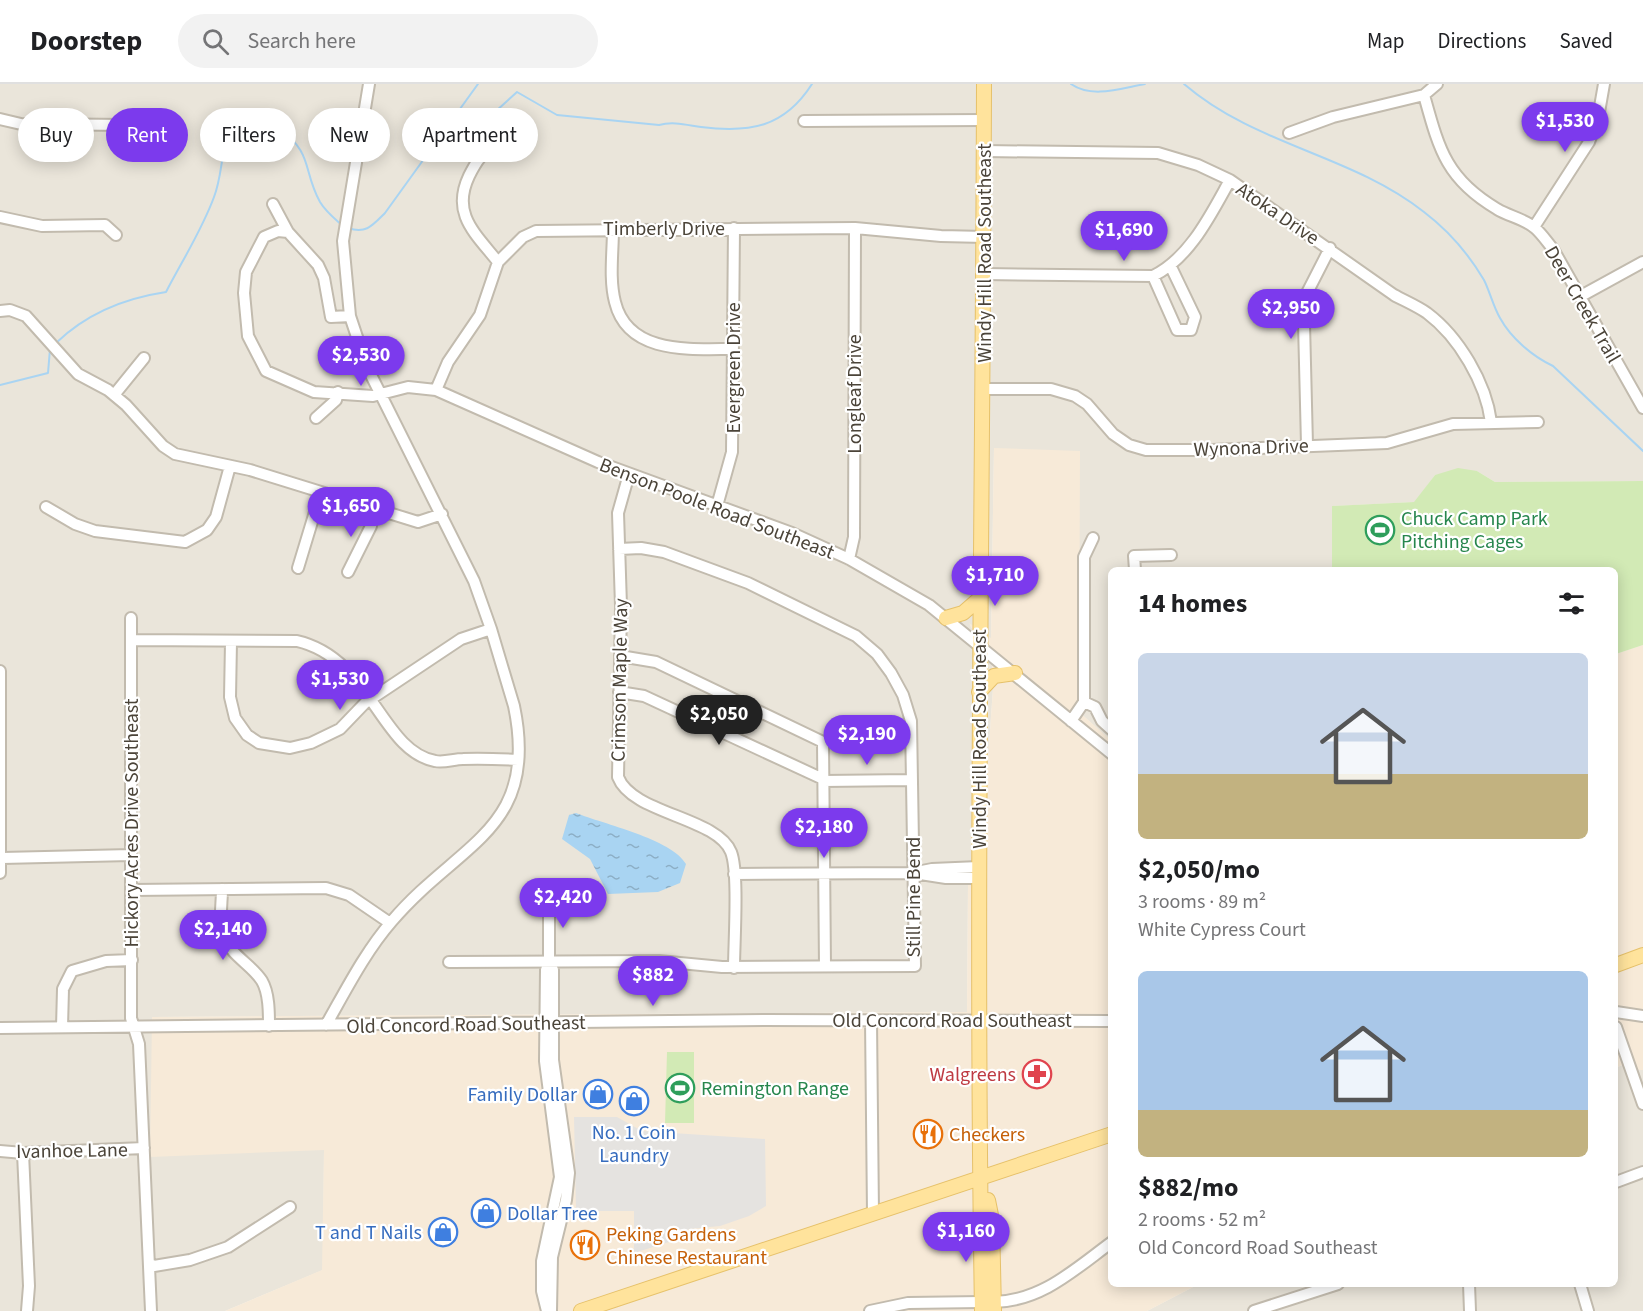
<!DOCTYPE html>
<html lang="en">
<head>
<meta charset="utf-8">
<style>
	body { margin:0; font-family:"Source Sans 3",sans-serif; background:#f2f2f2; color:#202124; height:100vh; display:flex; flex-direction:column; font-size:22px; white-space:nowrap }
	* { box-sizing:border-box; margin:0 }
	p { font-size:20px; color:#757577 }
	.icon { flex:none; width:33px; height:33px; fill:none; stroke:currentColor; stroke-width:2; stroke-linecap:round; stroke-linejoin:round }
	.map { position:relative; flex:1; overflow:hidden }
	.sheet { position:absolute; left:1108px; top:483px; width:510px; height:720px; display:flex; flex-direction:column; background:#fff; border-radius:9px; box-shadow:0 3px 15px #0003 }
	.sheet>* { flex:none }
	.guide { position:absolute; left:18px; top:24px; width:570px; height:54px; display:flex; gap:12px }
	.price { position:absolute; translate:-50% -51px; padding:0 14px; border-radius:21px; background:#7c3aed; color:#fff; font-size:20px; line-height:39px; filter:drop-shadow(0 2px 3px #0008) }
	.price::after { content:''; position:absolute; left:50%; top:36px; width:18px; height:14px; margin-left:-9px; background:inherit; clip-path:polygon(0 0,100% 0,50% 100%) }
	.price.on { background:#222; color:#fff }
	ul { padding:0; list-style:none }
	li { display:grid; align-content:center; gap:12px; height:318px; padding:0 30px }
	li span { display:grid; place-items:center; height:186px; border-radius:9px; color:#555 }
	li>.icon { margin-inline-start:auto }
	span .icon { width:108px; height:108px; fill:#fffc; stroke-width:1 }
	li b { font-size:26px }
	h2 { display:flex; justify-content:space-between; align-items:center; height:72px; padding:0 30px; font-size:26px }
	.chip { padding:0 21px; border-radius:27px; background:#fff; box-shadow:0 3px 15px #0003; font-size:21px; line-height:54px }
	.chip.on { background:#7c3aed; color:#fff }
	header { display:flex; align-items:center; gap:36px; box-sizing:border-box; height:84px; padding:0 30px; background:#fff; border-bottom:2px solid #e0e0e0 }
	header strong { font-size:28px }
	nav { display:flex; gap:33px; margin-inline-start:auto; font-size:21px }
	.search { width:420px; height:54px; background:#f2f2f2; display:flex; align-items:center; gap:15px; box-sizing:border-box; padding:0 21px; border-radius:33px; color:#757577; font-size:22px }
	.map>svg:first-child { display:block }
</style>
</head>
<body>
<header>
<strong>Doorstep</strong>
<div class="search"><svg class="icon" aria-label="search" viewBox="0 0 24 24"><circle cx="10" cy="10" r="6"/><path d="M15 15l6 6"/></svg>Search here</div>
<nav><a>Map</a><a>Directions</a><a>Saved</a></nav>
</header>
<div class="map">
<svg width="1643" height="1227" viewBox="0 0 1643 1227">
	<defs>
		<pattern id="water-ripples" width="26" height="14" patternUnits="userSpaceOnUse" patternTransform="scale(1.5)"><rect width="26" height="14" fill="#a9d4f2"/><path d="M2 4q2-2 4 0t4 0M15 11q2-2 4 0t4 0" fill="none" stroke="#8caec5"/></pattern>
	</defs>
	<rect width="100%" height="100%" fill="#f6f3ec"/>
	<!-- residential -->
	<path fill="#eae5da" d="M0,0H1643V397L1495,398L1477,387L1435,391L1415,418L1333,422L1332,486H1112L1111,657L1079,628L994,364L991,555L970,541L992,580L993,604L986,704L968,801L967,928L152,933L324,1066L323,1186L225,1227H0Z
		M1624,980L1643,986V1227H1147L1199,1200H1616V984Z"/>
	<!-- commercial -->
	<path fill="#f7ead8" d="M994,364L1080,367L1079,628L1112,657V1200H1199L1147,1227H225L322,1186L324,1066L150,1073L152,933L967,928L968,801L986,704L993,604L992,580L969,539L991,554Z
		M1643,561V986H1639L1624,980L1616,984V570Z"/>
	<!-- green -->
	<path fill="#d2eab5" d="M1458,384L1477,387L1495,398L1643,397V561L1616,570V486H1332V422L1414,418L1435,391Z
		M667,968H694V1039H665Z"/>
	<!-- parking -->
	<path fill="#e5e3e0" d="M574,1033H617L642,1047L765,1055L766,1122L749,1132L720,1142L689,1145L669,1158L634,1169V1127H576Z"/>
	<!-- water -->
	<path fill="url(#water-ripples)" d="M576,729C603,740 672,755 686,780L680,799L658,808L608,810L590,775L562,755L569,731Z"/>
	<g fill="none" stroke-linecap="round" stroke-linejoin="round">
		<!-- stream -->
		<path stroke="#a9d4f2" stroke-width="2" d="M1071,0C1092,15 1122,4 1145,0
			M1184,0C1256,62 1350,70 1424,128C1449,147 1468,169 1484,196C1490,208 1493,222 1500,234C1511,254 1532,272 1553,282L1643,367
			M440,56L463,57L517,8L557,31L659,41C673,37 687,41 701,43C749,49 784,44 812,0
			M348,144C366,150 372,142 385,129L478,0
			M56,259C86,230 126,214 166,208C182,177 202,146 214,113C225,85 218,59 239,36C256,31 263,34 278,44C314,69 302,85 320,118C326,128 334,134 343,142
			M0,301L48,289L50,265"/>
		<!-- minor casing -->
		<g stroke="#c2bbae" stroke-width="14">
			<path id="minor" d="M1424,11C1439,65 1446,95 1497,125C1508,132 1525,135 1535,144C1542,150 1547,158 1553,165L1643,324
				M0,35L21,40L128,41L166,53
				M804,37L984,36
				M1289,49L1333,33L1424,11L1437,0
				M496,61C482,68 476,78 469,92C451,130 475,149 498,178
				M984,67L1158,69L1198,81L1230,96L1394,211C1405,217 1417,222 1427,229C1459,253 1486,299 1491,338
				M273,120L288,148
				M0,133L42,142L105,141L116,151
				M1534,143L1589,58L1598,34L1604,0
				M613,145C613,168 609,195 615,218C628,271 691,265 733,265
				M984,190L1153,192C1190,174 1211,130 1230,96
				M1153,192L1177,246H1191L1195,233L1171,183
				M1581,212L1643,178
				M0,227L10,226L26,232L78,290L108,306L126,321L163,362L175,370L250,386L418,438L442,430
				M350,232L331,233L324,194L318,181L288,148L278,147L264,153L246,188L244,209L248,252L266,287L314,308L373,312L408,303L436,306L598,378L792,449L849,475L929,521L1112,670
				M983,305H1051L1075,312L1087,320L1113,350L1129,361L1146,366H1212L1387,359L1453,340L1538,338
				M436,306L448,278L480,231L498,178L523,153L536,147L855,144L941,152L985,153
				M114,311L144,274
				M316,334L336,316L338,308
				M1307,361L1304,239L1307,209L1330,164
				M629,390L618,429L621,522L618,693C632,730 717,733 731,768C739,788 734,859 734,884
				M717,422L732,368L734,144
				M46,423L75,440L95,447L185,458L207,446L216,433L230,382
				M849,475L854,453L855,144
				M298,484L321,408
				M1135,486L1134,472L1171,471
				M348,488L371,442V424
				M131,534V934L139,960L151,1227
				M131,556L297,557C371,574 381,667 435,677C444,679 454,675 463,675C481,674 500,675 518,676
				M231,558L230,613L235,634L247,651L259,659L290,664L311,659L340,645L365,619L461,555L491,545
				M620,572L656,578L823,658L825,882
				M0,587V789
				M619,608L644,612L823,695
				M1084,618L1095,623L1102,637L1112,646
				M1071,637L1084,618V473L1093,454
				M823,697L912,696
				M2,774L131,771
				M917,788L932,785L979,783
				M734,790L914,789L946,794H979
				M222,805C222,821 218,840 225,855C233,873 252,881 262,897C269,909 269,928 269,942
				M132,806L326,804L349,811L390,839
				M449,878L659,877L722,883L915,882L911,637L903,611L891,589L877,570L856,552L748,499L664,468L641,464L619,465
				M549,878L553,886V976L569,1089L566,1116L552,1173L551,1227
				M1616,928L1643,932
				M871,936L873,1130
				M326,941C346,906 365,868 392,837C459,758 540,746 514,622L491,545L474,497L367,283L350,232L343,157L369,0
				M62,943L63,905L72,887L106,877L132,876
				M1616,943L1643,1020
				M0,944L763,936L1112,937
				M0,1067L23,1069L144,1064
				M23,1069L29,1202L27,1227
				M1616,1098L1643,1088
				M149,1180L154,1182L190,1176L228,1163L290,1123
				M1469,1200L1470,1227
				M1580,1200L1588,1227
				M994,1218C1042,1217 1075,1185 1112,1158
				M547,1227L542,1207V1177L560,1093L545,977L546,886L549,878V812
				M870,1227L908,1219L982,1218
				M1254,1227L1338,1200"/>
		</g>
		<!-- major casing -->
		<g stroke="#e6c16a" stroke-width="16">
			<path id="major" d="M946,534L963,529L979,515
				M979,608L994,592L1015,589
				M1616,881L1643,871
				M988,1116L992,1136L994,1227
				M581,1227L1112,1050
				M982,1227C975,818 983,409 984,0"/>
		</g>
		<!-- minor -->
		<use href="#minor" stroke="#fff" stroke-width="10"/>
		<!-- major -->
		<use href="#major" stroke="#ffe39c" stroke-width="14"/>
	</g>
	<!-- icons -->
	<defs>
		<g id="stadium-ring" transform="scale(1.5)"><circle r="9.5" fill="#fff" stroke="#2e9e5b" stroke-width="1.5"/><path d="M0-5a6.5 5 0 1 0 0 10a6.5 5 0 1 0 0-10ZM-3.5-1.8h7v3.6h-7Z" fill="#2e9e5b"/></g>
		<g id="pharmacy-ring" transform="scale(1.5)"><circle r="9.5" fill="#fff" stroke="#e0444e" stroke-width="1.5"/><path d="M-2-6h4v4h4v4h-4v4h-4v-4h-4v-4h4Z" fill="#e0444e"/></g>
		<g id="shop-ring" transform="scale(1.5)"><circle r="9.5" fill="#fff" stroke="#3f7fe0" stroke-width="1.5"/><path d="M-5-2.5h2.3a2.7 3.5 0 0 1 5.4 0H5L5.5 6h-11ZM-1.5-2.5h3a1.5 2.3 0 0 0-3 0Z" fill="#3f7fe0"/></g>
		<g id="restaurant-ring" transform="scale(1.5)"><circle r="9.5" fill="#fff" stroke="#e8710a" stroke-width="1.5"/><path d="M-5-6h1v4h1v-4h1v4h1v-4h1v5L-1.5 .5V6h-2V.5L-5-1ZM5-6V6H3V1.5H1.5Q1.5-4 5-6Z" fill="#e8710a"/></g>
	</defs>
	<g fill-rule="evenodd">
		<use href="#stadium-ring" x="1380" y="446"/>
		<use href="#pharmacy-ring" x="1037" y="990"/>
		<use href="#stadium-ring" x="680" y="1004"/>
		<use href="#shop-ring" x="598" y="1010"/>
		<use href="#shop-ring" x="634" y="1017"/>
		<use href="#restaurant-ring" x="928" y="1050"/>
		<use href="#shop-ring" x="486" y="1129"/>
		<use href="#shop-ring" x="443" y="1148"/>
		<use href="#restaurant-ring" x="585" y="1161"/>
	</g>
	<g text-anchor="middle" stroke-width="4.5" stroke-linejoin="round" paint-order="stroke">
		<!-- street labels -->
		<g font-size="20" fill="#4b4439" stroke="#fff">
			<text transform="translate(1278 129) rotate(34)" y="7">Atoka Drive</text>
			<text x="664" y="151">Timberly Drive</text>
			<text transform="translate(984 169) rotate(-90)" y="7">Windy Hill Road Southeast</text>
			<text transform="translate(1583 220) rotate(60)" y="7">Deer Creek Trail</text>
			<text transform="translate(733 284) rotate(-90)" y="7">Evergreen Drive</text>
			<text transform="translate(854 310) rotate(-90)" y="7">Longleaf Drive</text>
			<text transform="translate(1251 363) rotate(-2)" y="7">Wynona Drive</text>
			<text transform="translate(717 424) rotate(21)" y="7">Benson Poole Road Southeast</text>
			<text transform="translate(619 596) rotate(-89)" y="7">Crimson Maple Way</text>
			<text transform="translate(979 655) rotate(-90)" y="7">Windy Hill Road Southeast</text>
			<text transform="translate(131 739) rotate(-90)" y="7">Hickory Acres Drive Southeast</text>
			<text transform="translate(913 813) rotate(-90)" y="7">Still Pine Bend</text>
			<text x="952" y="943">Old Concord Road Southeast</text>
			<text transform="translate(466 940) rotate(-1)" y="7">Old Concord Road Southeast</text>
			<text transform="translate(72 1066) rotate(-1)" y="7">Ivanhoe Lane</text>
		</g>
		<!-- leisure labels -->
		<g font-size="20" fill="#27864d" stroke="#fff" text-anchor="start">
			<text x="1401" y="441">Chuck Camp Park<tspan x="1401" dy="23">Pitching Cages</tspan></text>
			<text x="701" y="1011">Remington Range</text>
		</g>
		<!-- health labels -->
		<g font-size="20" fill="#be3a42" stroke="#fff" text-anchor="end">
			<text x="1016" y="997">Walgreens</text>
		</g>
		<!-- shop labels -->
		<g font-size="20" fill="#366cbe" stroke="#fff" text-anchor="end">
			<text x="577" y="1017">Family Dollar</text>
			<text x="634" y="1055" text-anchor="middle">No. 1 Coin<tspan x="634" dy="23">Laundry</tspan></text>
			<text x="507" y="1136" text-anchor="start">Dollar Tree</text>
			<text x="422" y="1155">T and T Nails</text>
		</g>
		<!-- food labels -->
		<g font-size="20" fill="#c56008" stroke="#fff" text-anchor="start">
			<text x="949" y="1057">Checkers</text>
			<text x="606" y="1157">Peking Gardens<tspan x="606" dy="23">Chinese Restaurant</tspan></text>
		</g>
	</g>
</svg>
<b class="price" style="left:1565px;top:69px">$1,530</b>
<b class="price" style="left:1124px;top:178px">$1,690</b>
<b class="price" style="left:1291px;top:256px">$2,950</b>
<b class="price" style="left:361px;top:303px">$2,530</b>
<b class="price" style="left:351px;top:454px">$1,650</b>
<b class="price" style="left:995px;top:523px">$1,710</b>
<b class="price" style="left:340px;top:627px">$1,530</b>
<b class="price on" style="left:719px;top:662px">$2,050</b>
<b class="price" style="left:867px;top:682px">$2,190</b>
<b class="price" style="left:824px;top:775px">$2,180</b>
<b class="price" style="left:563px;top:845px">$2,420</b>
<b class="price" style="left:223px;top:877px">$2,140</b>
<b class="price" style="left:653px;top:923px">$882</b>
<b class="price" style="left:966px;top:1179px">$1,160</b>
<div class="guide">
<a class="chip">Buy</a>
<a class="chip on">Rent</a>
<a class="chip">Filters</a>
<a class="chip">New</a>
<a class="chip">Apartment</a>
</div>
<section class="sheet">
<h2>14 homes<svg class="icon" aria-label="filters" viewBox="0 0 24 24"><path d="M4 7h16M4 17h16"/><circle cx="9" cy="7" r="2"/><circle cx="15" cy="17" r="2"/></svg></h2>
<ul>
<li><span style="background:linear-gradient(#c9d6e8 65%,#c2b280 0)"><svg class="icon" aria-label="home" viewBox="0 0 24 24"><path d="M3 11l9-7 9 7M6 9v11h12V9"/></svg></span><div><b>$2,050/mo</b><p>3 rooms · 89 m²</p><p>White Cypress Court</p></div></li>
<li><span style="background:linear-gradient(#a9c7e8 75%,#c2b280 0)"><svg class="icon" aria-label="home" viewBox="0 0 24 24"><path d="M3 11l9-7 9 7M6 9v11h12V9"/></svg></span><div><b>$882/mo</b><p>2 rooms · 52 m²</p><p>Old Concord Road Southeast</p></div></li>
</ul>
</section>
</div>
</body>
</html>
